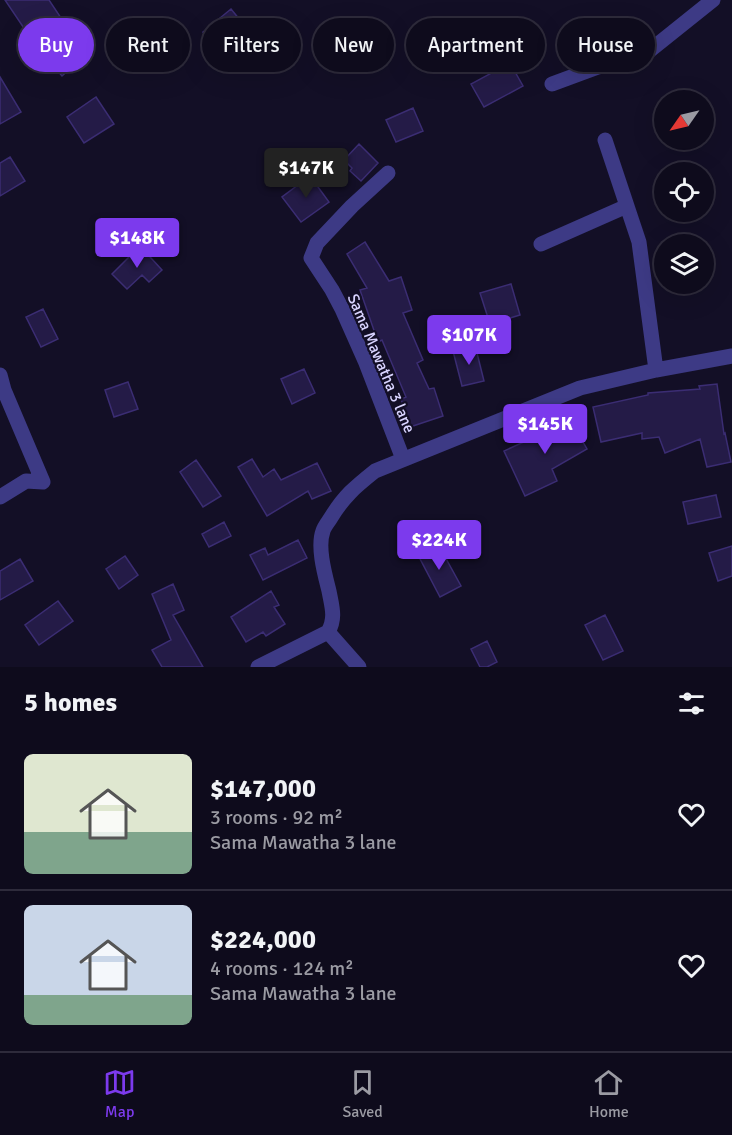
<!DOCTYPE html>
<html lang="en">
<head>
<meta charset="utf-8">
<style>
	body { margin:0; font-family:Signika,sans-serif; background:#1c1929; color:#f1f3f6; height:100vh; display:flex; flex-direction:column; font-size:22px; white-space:nowrap }
	* { box-sizing:border-box; margin:0 }
	p { font-size:20px; color:#9b9ba3 }
	.icon { flex:none; width:33px; height:33px; fill:none; stroke:currentColor; stroke-width:2; stroke-linecap:round; stroke-linejoin:round }
	.map { position:relative; height:667px; overflow:hidden }
	.panel { display:flex; flex-direction:column; background:#0e0b1c; flex:1 }
	.panel>* { flex:none }
	.top-card { position:absolute; left:18px; top:18px; width:696px; height:54px; display:flex; gap:12px }
	.needle { width:39px; rotate:236deg }
	.controls { position:absolute; left:654px; top:90px; display:grid; gap:12px }
	.controls a { display:grid; place-items:center; width:60px; height:60px; border-radius:50%; background:#0e0b1c; box-shadow:0 6px 24px #0002,0 0 0 2px #2e2b3b; font-size:30px }
	.price { position:absolute; translate:-50% -51px; padding:0 14px; border-radius:6px; background:#7c3aed; color:#fff; font-size:20px; line-height:39px; filter:drop-shadow(0 2px 3px #0008) }
	.price::after { content:''; position:absolute; left:50%; top:36px; width:18px; height:14px; margin-left:-9px; background:inherit; clip-path:polygon(0 0,100% 0,50% 100%) }
	.price.active { background:#222; color:#fff }
	ul { padding:0; list-style:none }
	li { display:flex; align-items:center; gap:18px; height:150px; padding:0 24px }
	li+li { border-top:2px solid #2e2b3b }
	li span { display:grid; place-items:center; flex:none; width:168px; height:120px; border-radius:9px; color:#555 }
	li>.icon { margin-inline-start:auto }
	span .icon { width:72px; height:72px; fill:#fffc; stroke-width:1 }
	li b { font-size:26px }
	h2 { display:flex; justify-content:space-between; align-items:center; height:72px; padding:0 24px; font-size:26px }
	.chip { padding:0 21px; border-radius:27px; background:#0e0b1c; box-shadow:0 6px 24px #0002,0 0 0 2px #2e2b3b; font-size:21px; line-height:54px }
	.chip.active { background:#7c3aed; color:#fff }
	.tab-bar { display:flex; justify-content:space-around; align-items:center; height:84px; border-top:2px solid #2e2b3b; background:#0e0b1c; font-size:16px; color:#9b9ba3 }
	.tab-bar a { display:grid; justify-items:center; gap:3px }
	.tab-bar .active { color:#7c3aed }
	.map>svg:first-child { display:block }
</style>
</head>
<body>
<div class="map">
<svg width="732" height="667" viewBox="0 0 732 667">
	<rect width="100%" height="100%" fill="#130f26"/>
	<!-- building -->
	<path fill="#241b47" stroke="#3b2d73" stroke-width="1.5" d="M5,0H49L75,39L79,36L91,50L62,76L36,46Z
		M231,9L253,36L225,59L203,32Z
		M510,63L523,86L484,107L471,84Z
		M0,77L21,112L0,124Z
		M96,97L114,124L84,143L67,117Z
		M413,108L423,131L396,142L386,120Z
		M359,144L378,163L361,181L350,171L352,168L344,160Z
		M10,157L25,181L0,196V163Z
		M310,176L329,202L301,222L282,197Z
		M365,242L389,281L401,277L412,310L403,313L423,360L417,363L429,389L434,388L443,416L410,427L401,399L406,397L382,340L378,342L360,290L367,288L347,254Z
		M140,246L162,270L149,282L142,275L127,289L112,274Z
		M511,284L520,315L490,324L480,293Z
		M43,309L58,339L41,347L26,317Z
		M475,345L484,381L462,386L453,351Z
		M304,369L315,393L292,404L281,379Z
		M128,382L138,409L114,417L105,390Z
		M717,384L724,434L725,433L731,462L707,467L700,439L665,453L659,437L642,439V433L601,442L593,407L648,395V393L700,389L699,386Z
		M567,414L587,449L552,469L557,481L525,496L504,451L546,432L543,428Z
		M252,459L263,477L274,469L281,480L317,463L331,491L312,499L308,491L267,516L238,467Z
		M196,460L221,496L203,507L180,472Z
		M716,495L721,517L688,524L683,502Z
		M224,522L231,536L209,547L202,534Z
		M298,540L307,558L263,580L250,555L265,548L268,555Z
		M438,544L461,586L440,597L418,555Z
		M732,546V576L718,581L709,553Z
		M125,556L138,575L119,589L106,569Z
		M20,559L33,581L0,600V571Z
		M173,584L184,610L173,615L203,667H162L152,650L171,640L152,594Z
		M271,591L279,605L274,607L285,624L266,636L263,632L246,642L231,617Z
		M58,601L73,621L39,645L25,625Z
		M605,615L623,651L603,660L585,625Z
		M487,641L497,662L487,667H480L471,649Z"/>
	<g fill="none" stroke-linecap="round" stroke-linejoin="round">
		<!-- minor -->
		<path stroke="#3d3a85" stroke-width="15" d="M552,84L598,67L648,52L713,0
			M605,140L639,242L656,370
			M388,173L352,206L317,243L311,258L332,290L342,309L366,363L403,459
			M541,244L627,206
			M0,375L4,390L43,482L26,481L0,497
			M328,632L359,667
			M258,667L328,632C336,618 332,607 329,591C325,575 317,547 323,531C324,527 328,522 330,519C344,496 355,487 375,471L580,388L656,370L732,356"/>
	</g>
	<g text-anchor="middle" stroke-width="4.5" stroke-linejoin="round" paint-order="stroke">
		<!-- street labels -->
		<g font-size="16" fill="#d9d4ff" stroke="#130f26">
			<text transform="translate(382 363) rotate(67)" y="6">Sama Mawatha 3 lane</text>
		</g>
	</g>
</svg>
<div class="controls">
<a><svg class="needle" viewBox="-14 -14 28 28"><path d="M0-13l5 13h-10z" fill="#e53935"/><path d="M0 13l5-13h-10z" fill="#9b9ba3"/></svg></a>
<a><svg class="icon" aria-label="locate" viewBox="0 0 24 24"><circle cx="12" cy="12" r="6"/><path d="M12 2v4M12 18v4M2 12h4M18 12h4"/></svg></a>
<a><svg class="icon" aria-label="layers" viewBox="0 0 24 24"><path d="M12 4l9 5-9 5-9-5zM3 14l9 5 9-5"/></svg></a>
</div>
<b class="price active" style="left:306px;top:199px">$147K</b>
<b class="price" style="left:137px;top:269px">$148K</b>
<b class="price" style="left:469px;top:366px">$107K</b>
<b class="price" style="left:545px;top:455px">$145K</b>
<b class="price" style="left:439px;top:571px">$224K</b>
<div class="top-card">
<a class="chip active">Buy</a>
<a class="chip">Rent</a>
<a class="chip">Filters</a>
<a class="chip">New</a>
<a class="chip">Apartment</a>
<a class="chip">House</a>
</div>
</div>
<section class="panel">
<h2>5 homes<svg class="icon" aria-label="filters" viewBox="0 0 24 24"><path d="M4 7h16M4 17h16"/><circle cx="9" cy="7" r="2"/><circle cx="15" cy="17" r="2"/></svg></h2>
<ul>
<li><span style="background:linear-gradient(#dfe7d0 65%,#7fa58c 0)"><svg class="icon" aria-label="home" viewBox="0 0 24 24"><path d="M3 11l9-7 9 7M6 9v11h12V9"/></svg></span><div><b>$147,000</b><p>3 rooms · 92 m²</p><p>Sama Mawatha 3 lane</p></div><svg class="icon" aria-label="heart" viewBox="0 0 24 24"><path d="M12 20l-8-8c-3-5 5-10 8-4 3-6 11-1 8 4z"/></svg></li>
<li><span style="background:linear-gradient(#c9d6e8 75%,#7fa58c 0)"><svg class="icon" aria-label="home" viewBox="0 0 24 24"><path d="M3 11l9-7 9 7M6 9v11h12V9"/></svg></span><div><b>$224,000</b><p>4 rooms · 124 m²</p><p>Sama Mawatha 3 lane</p></div><svg class="icon" aria-label="heart" viewBox="0 0 24 24"><path d="M12 20l-8-8c-3-5 5-10 8-4 3-6 11-1 8 4z"/></svg></li>
</ul>
</section>
<nav class="tab-bar">
<a class="active"><svg class="icon" aria-label="map" viewBox="0 0 24 24"><path d="M3 6l6-2 6 2 6-2v14l-6 2-6-2-6 2zM9 4v14M15 6v14"/></svg>Map</a>
<a><svg class="icon" aria-label="saved" viewBox="0 0 24 24"><path d="M7 4h10v16l-5-4-5 4z"/></svg>Saved</a>
<a><svg class="icon" aria-label="home" viewBox="0 0 24 24"><path d="M3 11l9-7 9 7M6 9v11h12V9"/></svg>Home</a>
</nav>
</body>
</html>
